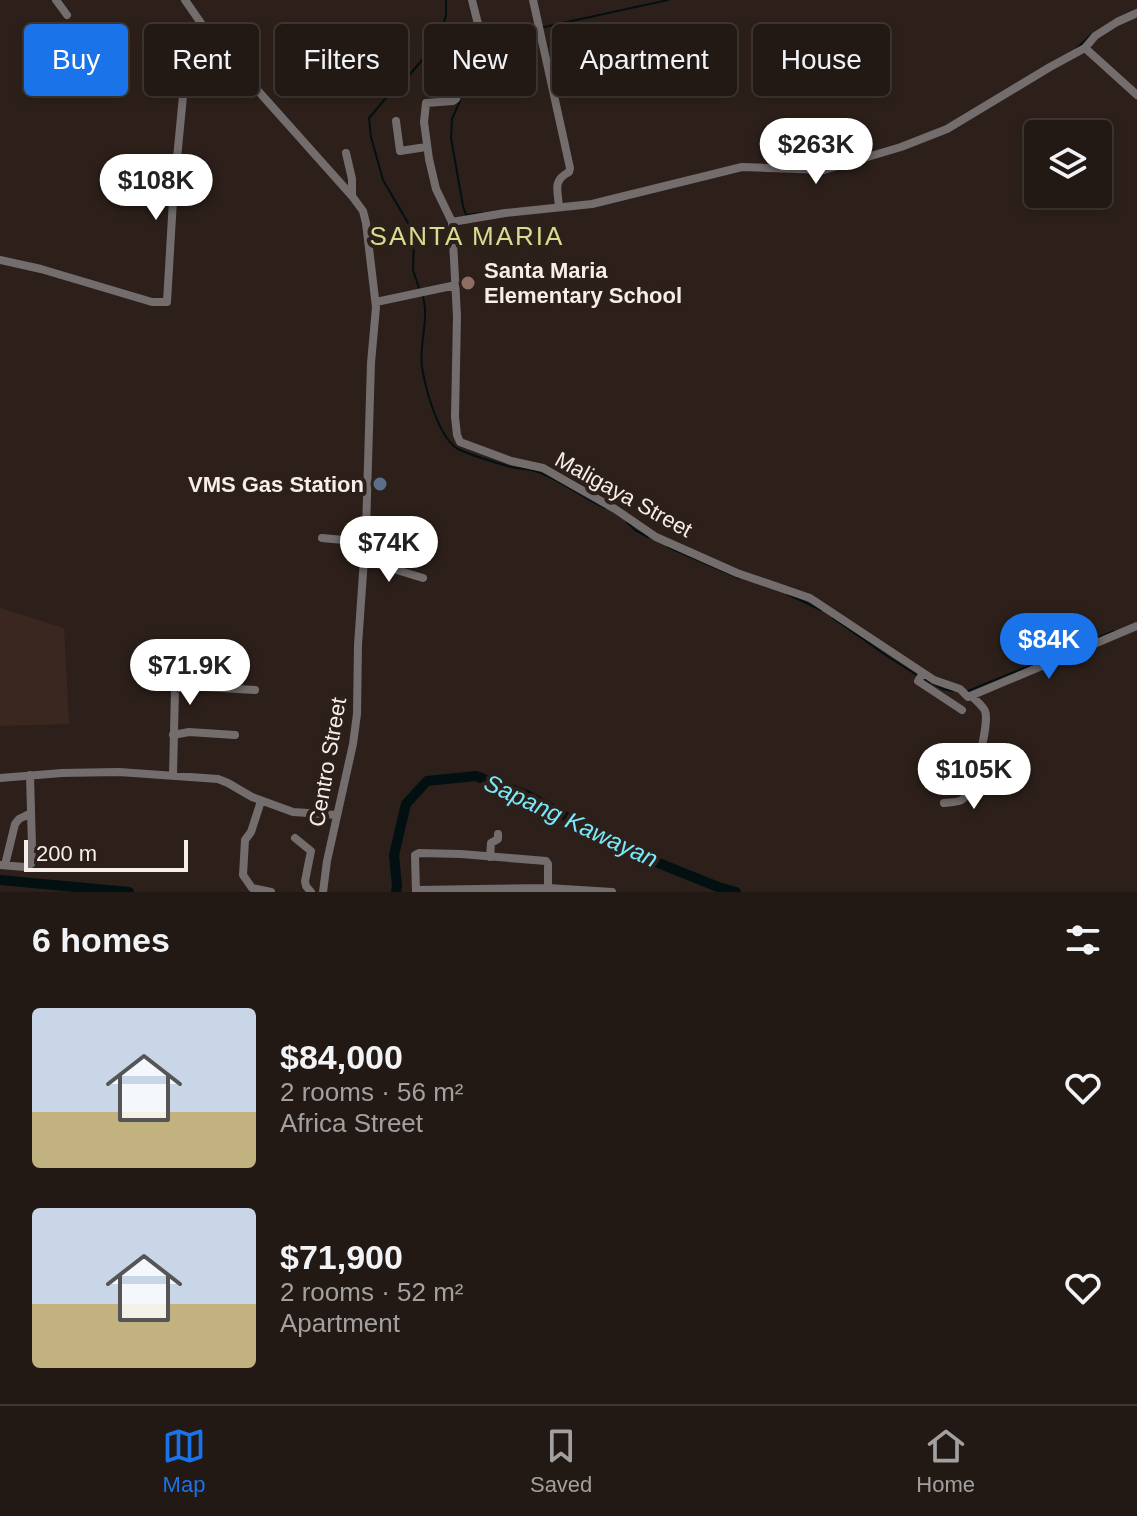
<!DOCTYPE html>
<html lang="en">
<head>
<meta charset="utf-8">
<style>
	body { margin:0; font-family:Arial,sans-serif; background:#2e2522; color:#f1f3f6; height:100vh; display:flex; flex-direction:column; font-size:30px; white-space:nowrap }
	* { box-sizing:border-box; margin:0 }
	p { font-size:26px; color:#a2a0a0 }
	.icon { flex:none; width:44px; height:44px; fill:none; stroke:currentColor; stroke-width:2; stroke-linecap:round; stroke-linejoin:round }
	.map { position:relative; height:892px; overflow:hidden }
	.sheet { display:flex; flex-direction:column; background:#221814; flex:1 }
	.sheet>* { flex:none }
	.guide { position:absolute; left:24px; top:24px; width:1090px; height:72px; display:flex; gap:16px }
	.controls { position:absolute; left:1024px; top:120px; display:grid; gap:16px }
	.controls a { display:grid; place-items:center; width:88px; height:88px; border-radius:8px; background:#221814; box-shadow:0 4px 12px #0003,0 0 0 2px #3f3734; font-size:40px }
	.scale { position:absolute; left:24px; bottom:20px; width:164px; box-sizing:border-box; padding-left:8px; border:4px solid #f7eeea; border-top:0; font-size:22px; line-height:28px; white-space:nowrap; color:#f7eeea; -webkit-text-stroke:6px #2d201a; paint-order:stroke }
	.price { position:absolute; translate:-50% -68px; padding:0 18px; border-radius:28px; background:#fff; color:#222; font-size:26px; line-height:52px; filter:drop-shadow(0 2px 4px #0008) }
	.price::after { content:''; position:absolute; left:50%; top:48px; width:24px; height:18px; margin-left:-12px; background:inherit; clip-path:polygon(0 0,100% 0,50% 100%) }
	.price.on { background:#1a73e8; color:#fff }
	ul { padding:0; list-style:none }
	li { display:flex; align-items:center; gap:24px; height:200px; padding:0 32px }
	li span { display:grid; place-items:center; flex:none; width:224px; height:160px; border-radius:8px; color:#555 }
	li>.icon { margin-inline-start:auto }
	span .icon { width:96px; height:96px; fill:#fffc; stroke-width:1 }
	li b { font-size:34px }
	h2 { display:flex; justify-content:space-between; align-items:center; height:96px; padding:0 32px; font-size:34px }
	.tag { padding:0 28px; border-radius:8px; background:#221814; box-shadow:0 4px 12px #0003,0 0 0 2px #3f3734; font-size:28px; line-height:72px }
	.tag.on { background:#1a73e8; color:#fff }
	.tab-bar { display:flex; justify-content:space-around; align-items:center; height:112px; border-top:2px solid #3f3734; background:#221814; font-size:22px; color:#a2a0a0 }
	.tab-bar a { display:grid; justify-items:center; gap:4px }
	.tab-bar .on { color:#1a73e8 }
	.map>svg:first-child { display:block }
</style>
</head>
<body>
<div class="map">
<svg width="1137" height="892" viewBox="0 0 1137 892">
	<rect width="100%" height="100%" fill="#2d201a"/>
	<!-- built -->
	<path fill="#3a2720" d="M0,608L64,628L69,724L0,726Z"/>
	<g fill="none" stroke-linecap="round" stroke-linejoin="round">
		<!-- stream -->
		<path stroke="#031012" stroke-width="2" d="M544,27L668,0
			M1076,49L1092,34
			M471,60L482,37L537,28
			M460,101L452,119L451,138L463,206L466,215L482,213
			M419,288L413,270L414,240L411,228L383,180L371,137L369,118L391,92L406,79L439,40L446,15V0
			M422,294C431,319 417,346 423,373C427,393 439,438 458,449C470,455 497,463 511,467C518,469 527,468 535,471C560,479 581,497 605,508
			M627,522L635,530L648,537
			M668,547L739,578
			M787,594L821,610
			M833,618L890,658L917,675
			M923,678L943,689L953,691
			M968,691L1114,631"/>
		<!-- river -->
		<path stroke="#031012" stroke-width="10" d="M0,880L129,892
			M396,892L397,886L394,855L406,804L427,781L476,776L529,796L626,850L718,887L736,892"/>
		<!-- minor -->
		<path stroke="#746d6e" stroke-width="8" d="M56,0L67,15
			M185,0L203,26L234,64L352,196L363,211L366,223L376,307L371,363L366,530L358,645L357,714L353,744L327,861L323,892
			M472,0L478,24V33L464,66L456,99L453,101L426,103L424,122L429,159L436,189L452,222L457,316L455,417L457,435L460,442L511,461L543,468L615,509L656,537L737,573L810,598L934,680L960,689L968,697L1137,626
			M533,0L570,168L569,172C552,181 558,190 559,207
			M1085,48L1137,95
			M396,121L400,151L426,147
			M346,153L352,179V196
			M452,222L505,213L592,204L742,167L824,170L854,161L901,147L947,129L1050,67L1085,48L1095,36L1117,22L1137,13
			M0,260L41,269L152,302H167L173,200L188,44L190,38L203,26
			M376,302L456,285
			M322,538L365,542
			M364,560L423,578
			M923,673L918,681L962,710
			M173,735L189,732L235,735
			M173,775L175,689L187,686L255,690
			M0,778L62,773L119,772L218,779L228,783L252,797L293,812L337,815
			M261,801L251,832L245,840L243,875L252,888L271,892
			M944,803C950,802 958,803 963,799C973,791 990,722 985,711C983,706 976,701 972,696
			M295,838L311,851L305,881L306,886L311,892
			M490,857L491,843L498,839V834
			M0,865L25,867L31,864L32,847L30,775
			M5,865L15,824L19,819L31,813
			M416,890L548,888L612,892
			M416,892L415,855L419,853L461,854L546,861L548,864V892"/>
	</g>
	<!-- markers -->
	<circle fill="#8d6e63" stroke="#2d201a" stroke-width="3" cx="468" cy="283" r="8"/>
	<circle fill="#5c6f8a" stroke="#2d201a" stroke-width="3" cx="380" cy="484" r="8"/>
	<g text-anchor="middle" stroke-width="8" stroke-linejoin="round" paint-order="stroke">
		<!-- poi labels -->
		<g font-size="22" font-weight="bold" fill="#f7eeea" stroke="#2d201a" text-anchor="start">
			<text x="484" y="278">Santa Maria<tspan x="484" dy="25">Elementary School</tspan></text>
			<text x="364" y="492" text-anchor="end">VMS Gas Station</text>
		</g>
		<!-- street labels -->
		<g font-size="22" fill="#f7eeea" stroke="#2d201a">
			<text transform="translate(624 494) rotate(29)" y="8">Maligaya Street</text>
			<text transform="translate(327 762) rotate(-80)" y="8">Centro Street</text>
		</g>
		<!-- water labels -->
		<g font-size="24" font-style="italic" fill="#77e9fa" stroke="#2d201a">
			<text transform="translate(571 821) rotate(25)" y="8">Sapang Kawayan</text>
		</g>
		<!-- quarter labels -->
		<g font-size="26" letter-spacing="2" fill="#d7dc8e" stroke="#2d201a">
			<text x="467" y="245">SANTA MARIA</text>
		</g>
	</g>
</svg>
<div class="controls">
<a><svg class="icon" aria-label="layers" viewBox="0 0 24 24"><path d="M12 4l9 5-9 5-9-5zM3 14l9 5 9-5"/></svg></a>
</div>
<div class="scale">200 m</div>
<b class="price" style="left:816px;top:186px">$263K</b>
<b class="price" style="left:156px;top:222px">$108K</b>
<b class="price" style="left:389px;top:584px">$74K</b>
<b class="price on" style="left:1049px;top:681px">$84K</b>
<b class="price" style="left:190px;top:707px">$71.9K</b>
<b class="price" style="left:974px;top:811px">$105K</b>
<div class="guide">
<a class="tag on">Buy</a>
<a class="tag">Rent</a>
<a class="tag">Filters</a>
<a class="tag">New</a>
<a class="tag">Apartment</a>
<a class="tag">House</a>
</div>
</div>
<section class="sheet">
<h2>6 homes<svg class="icon" aria-label="filters" viewBox="0 0 24 24"><path d="M4 7h16M4 17h16"/><circle cx="9" cy="7" r="2"/><circle cx="15" cy="17" r="2"/></svg></h2>
<ul>
<li><span style="background:linear-gradient(#c9d6e8 65%,#c2b280 0)"><svg class="icon" aria-label="home" viewBox="0 0 24 24"><path d="M3 11l9-7 9 7M6 9v11h12V9"/></svg></span><div><b>$84,000</b><p>2 rooms · 56 m²</p><p>Africa Street</p></div><svg class="icon" aria-label="heart" viewBox="0 0 24 24"><path d="M12 20l-8-8c-3-5 5-10 8-4 3-6 11-1 8 4z"/></svg></li>
<li><span style="background:linear-gradient(#c9d6e8 60%,#c2b280 0)"><svg class="icon" aria-label="home" viewBox="0 0 24 24"><path d="M3 11l9-7 9 7M6 9v11h12V9"/></svg></span><div><b>$71,900</b><p>2 rooms · 52 m²</p><p>Apartment</p></div><svg class="icon" aria-label="heart" viewBox="0 0 24 24"><path d="M12 20l-8-8c-3-5 5-10 8-4 3-6 11-1 8 4z"/></svg></li>
</ul>
</section>
<nav class="tab-bar">
<a class="on"><svg class="icon" aria-label="map" viewBox="0 0 24 24"><path d="M3 6l6-2 6 2 6-2v14l-6 2-6-2-6 2zM9 4v14M15 6v14"/></svg>Map</a>
<a><svg class="icon" aria-label="saved" viewBox="0 0 24 24"><path d="M7 4h10v16l-5-4-5 4z"/></svg>Saved</a>
<a><svg class="icon" aria-label="home" viewBox="0 0 24 24"><path d="M3 11l9-7 9 7M6 9v11h12V9"/></svg>Home</a>
</nav>
</body>
</html>
